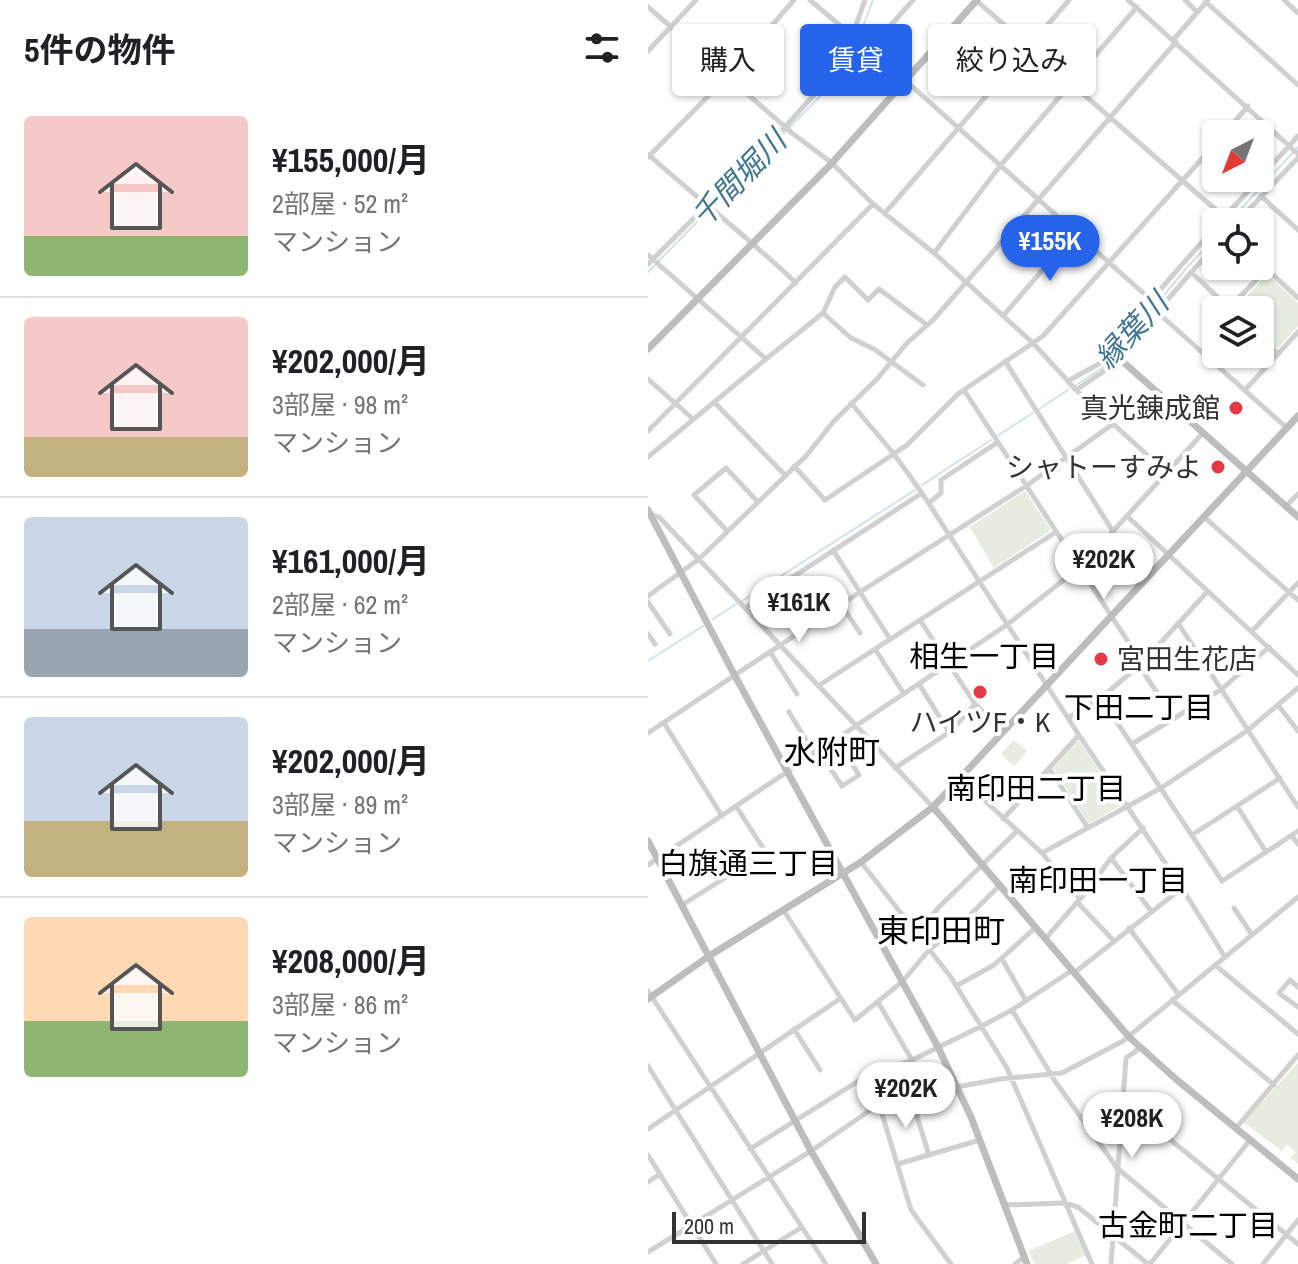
<!DOCTYPE html>
<html lang="ja">
<head>
<meta charset="utf-8">
<style>
	body { margin:0; font-family:"Archivo Narrow","Noto Sans JP",sans-serif; background:#f6f6f6; color:#202124; height:100vh; display:flex; flex-direction:column; font-size:30px; white-space:nowrap }
	* { box-sizing:border-box; margin:0 }
	p { font-size:26px; color:#757577 }
	.icon { flex:none; width:44px; height:44px; fill:none; stroke:currentColor; stroke-width:2; stroke-linecap:round; stroke-linejoin:round }
	.map { position:relative; flex:1; overflow:hidden }
	.details { display:flex; flex-direction:column; background:#fff; width:648px }
	.details>* { flex:none }
	.guide { position:absolute; left:24px; top:24px; width:506px; height:72px; display:flex; gap:16px }
	.needle { width:52px; rotate:222deg }
	.controls { position:absolute; left:554px; top:120px; display:grid; gap:16px }
	.controls a { display:grid; place-items:center; width:72px; height:72px; border-radius:8px; background:#fff; box-shadow:0 2px 6px #0004; font-size:40px }
	.scale { position:absolute; left:24px; bottom:20px; width:194px; box-sizing:border-box; padding-left:8px; border:4px solid #333; border-top:0; font-size:22px; line-height:28px; white-space:nowrap; color:#333; -webkit-text-stroke:6px #fff; paint-order:stroke }
	.price { position:absolute; translate:-50% -68px; padding:0 18px; border-radius:28px; background:#fff; color:#222; font-size:26px; line-height:52px; filter:drop-shadow(0 2px 4px #0008) }
	.price::after { content:''; position:absolute; left:50%; top:48px; width:24px; height:18px; margin-left:-12px; background:inherit; clip-path:polygon(0 0,100% 0,50% 100%) }
	.price.current { background:#2563eb; color:#fff }
	ul { padding:0; list-style:none }
	li { display:flex; align-items:center; gap:24px; height:200px; padding:0 24px }
	li+li { border-top:2px solid #e0e0e0 }
	li span { display:grid; place-items:center; flex:none; width:224px; height:160px; border-radius:8px; color:#555 }
	li>.icon { margin-inline-start:auto }
	span .icon { width:96px; height:96px; fill:#fffc; stroke-width:1 }
	li b { font-size:34px }
	h2 { display:flex; justify-content:space-between; align-items:center; height:96px; padding:0 24px; font-size:34px }
	.pill { padding:0 28px; border-radius:8px; background:#fff; box-shadow:0 2px 6px #0004; font-size:28px; line-height:72px }
	.pill.current { background:#2563eb; color:#fff }
	main { display:flex; flex:1; min-height:0 }
	.map>svg:first-child { display:block }
</style>
</head>
<body>
<main>
<section class="details">
<h2>5件の物件<svg class="icon" aria-label="filters" viewBox="0 0 24 24"><path d="M4 7h16M4 17h16"/><circle cx="9" cy="7" r="2"/><circle cx="15" cy="17" r="2"/></svg></h2>
<ul>
<li><span style="background:linear-gradient(#f6c9c9 75%,#8fb573 0)"><svg class="icon" aria-label="home" viewBox="0 0 24 24"><path d="M3 11l9-7 9 7M6 9v11h12V9"/></svg></span><div><b>¥155,000/月</b><p>2部屋 · 52 m²</p><p>マンション</p></div></li>
<li><span style="background:linear-gradient(#f6c9c9 75%,#c2b280 0)"><svg class="icon" aria-label="home" viewBox="0 0 24 24"><path d="M3 11l9-7 9 7M6 9v11h12V9"/></svg></span><div><b>¥202,000/月</b><p>3部屋 · 98 m²</p><p>マンション</p></div></li>
<li><span style="background:linear-gradient(#c9d6e8 70%,#9aa5b1 0)"><svg class="icon" aria-label="home" viewBox="0 0 24 24"><path d="M3 11l9-7 9 7M6 9v11h12V9"/></svg></span><div><b>¥161,000/月</b><p>2部屋 · 62 m²</p><p>マンション</p></div></li>
<li><span style="background:linear-gradient(#c9d6e8 65%,#c2b280 0)"><svg class="icon" aria-label="home" viewBox="0 0 24 24"><path d="M3 11l9-7 9 7M6 9v11h12V9"/></svg></span><div><b>¥202,000/月</b><p>3部屋 · 89 m²</p><p>マンション</p></div></li>
<li><span style="background:linear-gradient(#ffd9b3 65%,#8fb573 0)"><svg class="icon" aria-label="home" viewBox="0 0 24 24"><path d="M3 11l9-7 9 7M6 9v11h12V9"/></svg></span><div><b>¥208,000/月</b><p>3部屋 · 86 m²</p><p>マンション</p></div></li>
</ul>
</section>
<div class="map">
<svg width="650" height="1264" viewBox="0 0 650 1264">
	<rect width="100%" height="100%" fill="#fff"/>
	<!-- green -->
	<path fill="#e6ecdf" d="M619,274L650,303V326L629,349L612,332V310L587,309Z
		M377,491L403,530L346,568L322,527Z
		M366,740L379,751L366,766L353,754Z
		M429,741H431L474,804L441,824L405,768Z
		M650,1063V1164L642,1157L648,1152L639,1145L634,1151L595,1122Z
		M427,1231L438,1255L418,1264H386L381,1251Z"/>
	<g fill="none" stroke-linecap="round" stroke-linejoin="round">
		<!-- stream -->
		<path stroke="#cfe2ee" stroke-width="2" d="M211,37L225,0
			M581,222L650,147
			M0,272L179,89L208,42
			M428,385L459,365L535,272L568,236
			M391,409L420,390
			M349,436L385,413
			M274,485L343,440
			M94,601L267,490
			M65,619L88,604
			M0,661L55,626"/>
		<!-- street -->
		<path stroke="#d0d0d0" stroke-width="5" d="M162,0L258,81L503,300
			M480,0L650,154
			M537,0L549,12
			M636,0L650,13
			M329,1L576,217
			M558,2L650,85
			M0,7L144,133L184,163L225,204L286,253L385,343L428,390L519,473
			M526,39L560,0
			M0,51L48,0
			M220,51L265,0
			M576,134L600,106
			M1,155C49,198 101,238 148,283
			M0,157L80,76L146,0
			M613,196L650,230
			M237,213L421,0
			M572,222L650,136
			M589,222L650,158
			M286,253L352,166L489,7
			M0,255L118,359L0,457
			M612,263L650,298
			M0,264L137,127L182,77L198,53L217,0
			M543,272L583,310
			M581,308L619,269
			M509,312L639,428
			M175,313L203,338L226,349L275,385
			M355,316L427,232
			M612,337L630,354
			M118,359L175,313L187,287L197,277L220,300L231,289L279,325
			M357,361L466,533
			M0,379L45,419
			M420,381L456,361L503,300L568,226
			M316,390L494,663
			M428,390L473,360L514,306L568,244
			M597,390L650,332
			M66,402L137,475
			M203,403L246,454L274,493
			M0,431L225,204
			M146,466L177,500L259,445L310,394L395,336L568,143
			M281,503L293,493V480L350,442
			M638,506L650,494
			M2,514L11,517L285,807
			M480,517L650,675
			M556,517L650,600
			M79,531L46,495L78,468L109,501
			M185,550L242,639
			M0,596L51,559L159,455L185,422L230,378L258,344L286,319L528,42
			M0,602L22,634
			M193,604L212,633
			M97,608L274,493L431,735L534,888L577,957
			M272,620L327,704L355,731
			M530,623L650,807
			M604,631L650,583
			M0,634L7,644
			M227,649L256,694
			M122,652L149,694
			M491,666L510,694
			M271,684L301,732
			M170,686L408,532
			M453,698L574,881L650,831
			M630,705L650,731
			M141,712L166,753
			M420,718L453,698L494,663L560,591
			M16,723L74,816
			M0,733L212,592L378,486L465,424
			M484,744L574,689L621,647
			M170,750L194,786L211,775L188,739
			M247,768L303,731L327,704
			M401,768L440,828
			M312,778L394,853L432,899
			M589,806L618,852
			M355,819L431,735
			M544,835L632,778
			M644,836L650,844
			M394,853L513,788L600,730L650,688
			M463,858L503,911
			M213,862L302,976L359,1068L444,1264
			M0,865L360,624L432,567L555,433
			M429,902L465,940
			M34,905L102,862V857L115,848L88,806
			M586,908L604,935
			M136,911L207,1020L254,982L281,950L313,924L351,886
			M481,928L531,995
			M269,932L292,906L369,831
			M397,939L439,891L463,858L495,828
			M354,959L378,1001
			M567,965L650,1034
			M426,973L534,888
			M308,986L346,965L387,928
			M650,987L642,980L631,993L650,1007
			M0,991L178,1264
			M524,1000L626,1085
			M230,1002L264,1060L277,1093
			M364,1010L407,1081L469,1168L584,1264
			M146,1029L172,1070
			M0,1066L124,1264
			M263,1097L281,1155
			M475,1101L650,1244
			M232,1107L263,1210L303,1264
			M588,1128L650,1055
			M0,1129L193,998
			M102,1149L220,1075L264,1060L332,1027L364,1010L423,971
			M0,1155L68,1264
			M250,1164L332,1140
			M0,1182L12,1174
			M357,1205L417,1203L430,1207L500,1264
			M0,1252L163,1151L224,1109L277,1093L352,1079L414,1073L475,1041L650,897
			M95,1264L154,1227
			M367,1264L376,1257
			M463,1264L478,1058L492,1048
			M502,1264L602,1140
			M615,1264L650,1220"/>
		<!-- secondary -->
		<path stroke="#bdbdbd" stroke-width="7" d="M0,349L184,163L329,0
			M473,360L650,517
			M0,510L87,676L290,1047L323,1117L379,1264
			M285,807L481,1037L529,1080L650,1179
			M0,841L163,1151L228,1264
			M0,999L61,956L213,862L285,807L650,416"/>
	</g>
	<!-- markers -->
	<g fill="#e63946" stroke="#fff" stroke-width="3">
		<circle cx="588" cy="408" r="8"/>
		<circle cx="570" cy="467" r="8"/>
		<circle cx="453" cy="659" r="8"/>
		<circle cx="332" cy="692" r="8"/>
	</g>
	<g text-anchor="middle" stroke-width="8" stroke-linejoin="round" paint-order="stroke">
		<!-- poi labels -->
		<g font-size="28" fill="#333" stroke="#fff" text-anchor="end">
			<text x="572" y="418">真光錬成館</text>
			<text x="554" y="477">シャトーすみよ</text>
			<text x="469" y="669" text-anchor="start">宮田生花店</text>
			<text x="332" y="732" text-anchor="middle">ハイツF・K</text>
		</g>
		<!-- water labels -->
		<g font-size="30" font-style="italic" fill="#3f7597" stroke="#fff">
			<text transform="translate(91 179) rotate(-46)" y="10">千間堀川</text>
			<text transform="translate(484 331) rotate(-47)" y="10">縁葉川</text>
		</g>
		<!-- neighbourhood labels -->
		<g font-size="30" fill="#000" stroke="#fff">
			<text x="336" y="667">相生一丁目</text>
			<text x="491" y="718">下田二丁目</text>
			<text x="388" y="799">南印田二丁目</text>
			<text x="100" y="874">白旗通三丁目</text>
			<text x="450" y="891">南印田一丁目</text>
			<text x="540" y="1236">古金町二丁目</text>
		</g>
		<!-- quarter labels -->
		<g font-size="32" fill="#000" stroke="#fff">
			<text x="184" y="763">水附町</text>
			<text x="293" y="942">東印田町</text>
		</g>
	</g>
</svg>
<div class="controls">
<a><svg class="needle" viewBox="-14 -14 28 28"><path d="M0-13l5 13h-10z" fill="#e53935"/><path d="M0 13l5-13h-10z" fill="#757577"/></svg></a>
<a><svg class="icon" aria-label="locate" viewBox="0 0 24 24"><circle cx="12" cy="12" r="6"/><path d="M12 2v4M12 18v4M2 12h4M18 12h4"/></svg></a>
<a><svg class="icon" aria-label="layers" viewBox="0 0 24 24"><path d="M12 4l9 5-9 5-9-5zM3 14l9 5 9-5"/></svg></a>
</div>
<div class="scale">200 m</div>
<b class="price current" style="left:402px;top:283px">¥155K</b>
<b class="price" style="left:456px;top:601px">¥202K</b>
<b class="price" style="left:151px;top:644px">¥161K</b>
<b class="price" style="left:258px;top:1130px">¥202K</b>
<b class="price" style="left:484px;top:1160px">¥208K</b>
<div class="guide">
<a class="pill">購入</a>
<a class="pill current">賃貸</a>
<a class="pill">絞り込み</a>
</div>
</div>
</main>
</body>
</html>
